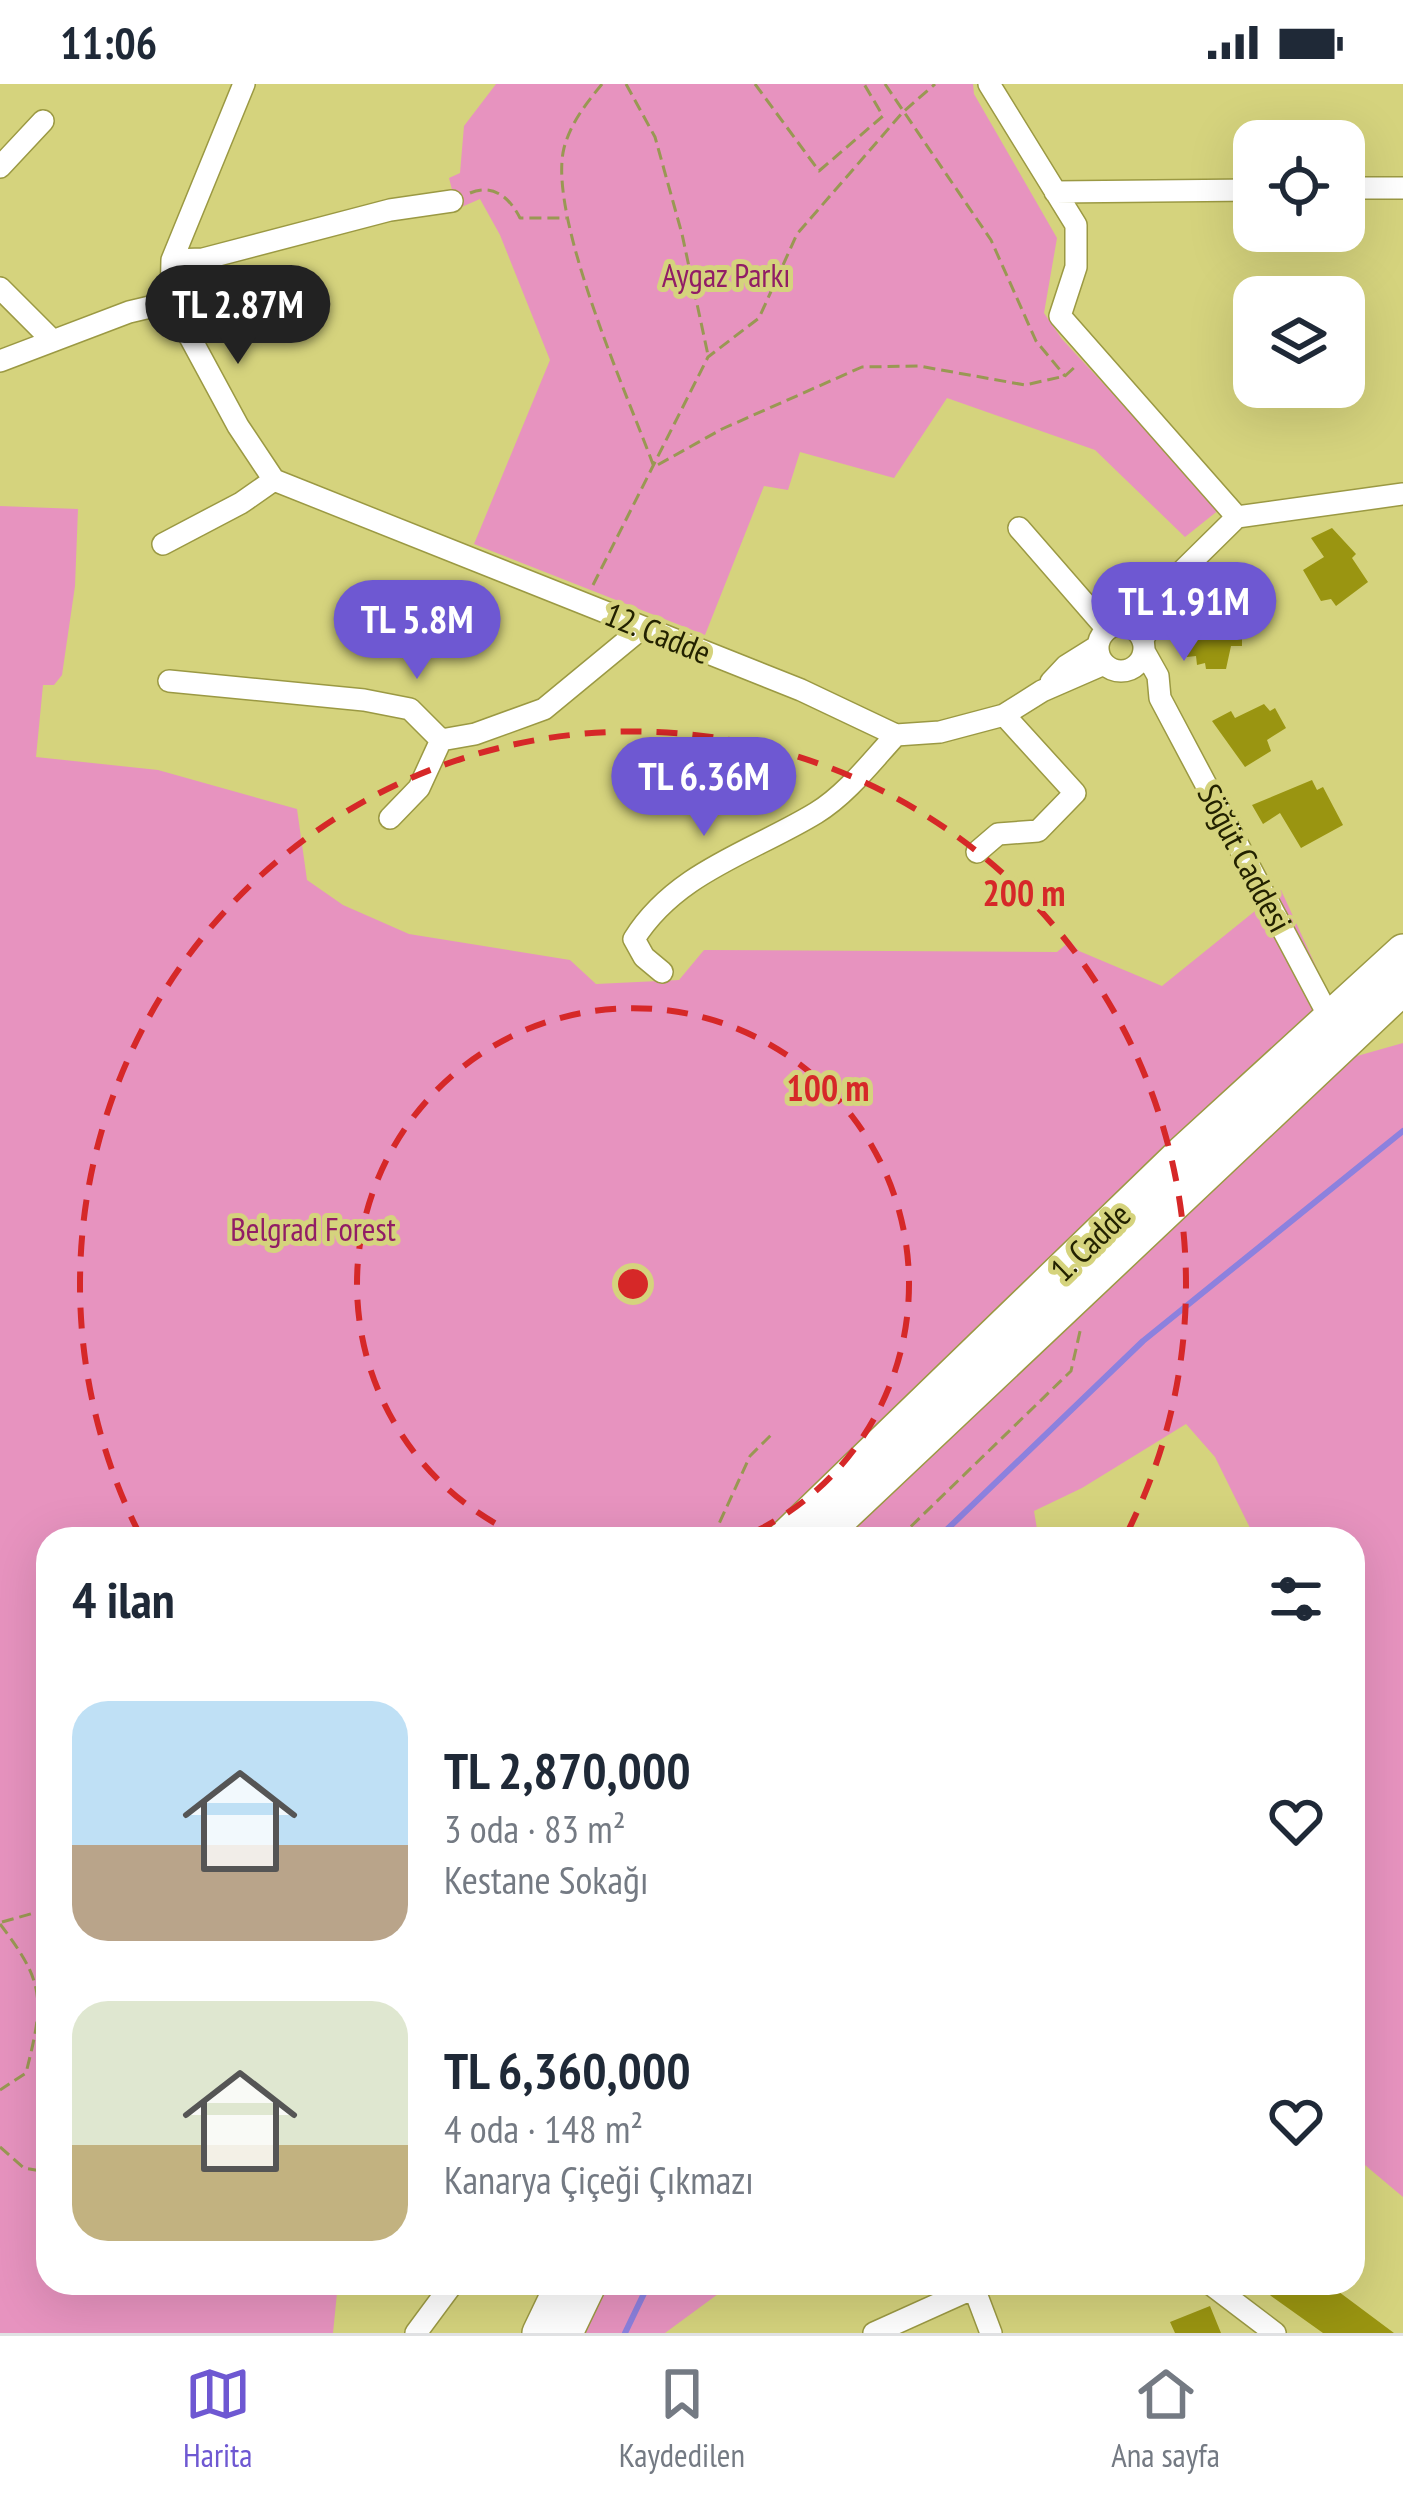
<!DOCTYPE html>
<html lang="tr">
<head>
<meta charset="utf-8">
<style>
	body { margin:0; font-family:"PT Sans Narrow",sans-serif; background:#f6f6f7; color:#1f2937; height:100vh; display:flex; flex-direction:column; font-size:45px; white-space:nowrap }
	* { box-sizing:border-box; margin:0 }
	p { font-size:39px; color:#747a83 }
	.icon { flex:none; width:66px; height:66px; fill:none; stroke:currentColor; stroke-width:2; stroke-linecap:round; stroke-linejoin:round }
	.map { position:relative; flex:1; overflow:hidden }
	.side { position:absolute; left:36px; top:1443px; width:1329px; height:768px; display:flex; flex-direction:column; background:#fff; border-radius:36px; box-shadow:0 12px 48px #0002 }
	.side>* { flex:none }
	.controls { position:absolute; left:1233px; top:36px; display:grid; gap:24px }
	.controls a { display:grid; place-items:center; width:132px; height:132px; border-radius:24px; background:#fff; box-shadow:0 12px 48px #0002; font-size:60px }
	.price { position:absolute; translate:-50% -102px; padding:0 27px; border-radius:42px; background:#6e58d2; color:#fff; font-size:39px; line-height:78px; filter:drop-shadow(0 3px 6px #0008) }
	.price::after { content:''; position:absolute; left:50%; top:72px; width:36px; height:27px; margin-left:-18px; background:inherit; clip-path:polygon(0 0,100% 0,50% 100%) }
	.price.current { background:#222; color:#fff }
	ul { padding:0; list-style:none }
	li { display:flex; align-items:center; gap:36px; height:300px; padding:0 36px }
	li span { display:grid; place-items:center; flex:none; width:336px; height:240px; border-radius:36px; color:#555 }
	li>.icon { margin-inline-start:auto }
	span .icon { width:144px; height:144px; fill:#fffc; stroke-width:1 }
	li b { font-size:51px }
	h2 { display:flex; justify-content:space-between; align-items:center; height:144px; padding:0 36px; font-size:51px }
	.status { display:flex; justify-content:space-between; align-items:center; height:84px; padding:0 60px; background:#fff; direction:ltr }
	.status svg { height:33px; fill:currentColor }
	.menu { display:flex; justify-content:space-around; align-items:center; height:168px; border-top:3px solid #e0e1e3; background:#fff; font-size:33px; color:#747a83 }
	.menu a { display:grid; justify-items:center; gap:6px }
	.menu .current { color:#6e58d2 }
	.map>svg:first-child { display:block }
</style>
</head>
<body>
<div class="status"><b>11:06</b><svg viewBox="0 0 49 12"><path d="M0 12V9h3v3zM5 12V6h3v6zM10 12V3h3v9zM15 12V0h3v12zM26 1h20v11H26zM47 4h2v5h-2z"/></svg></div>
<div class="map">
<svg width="1403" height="2249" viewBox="0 0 1403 2249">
	<rect width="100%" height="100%" fill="#d5d37d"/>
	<!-- green -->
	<path fill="#e793bf" d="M496,0H973L974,10L1057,154L1044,229L1062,255L1220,425L1185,453L1095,366L947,314L894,394L800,368L788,406L764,402L705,551L474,460L550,276L500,151L480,115L457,125L449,94L460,89L464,42Z
		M0,422L78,425L75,502L62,591L54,601H43L36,673L158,686L297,725L307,796L343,821L409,850L570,876L596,900L679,896L704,866L1057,868L1070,857L1079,867L1162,902L1281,806L1357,972L1403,959V2113L1353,2071V1455H1252L1250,1444L1215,1373L1186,1340L1082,1404L1034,1427L1038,1451L1033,1455H48V2199H338L333,2249H0Z
		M552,2199H733L665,2249H525Z"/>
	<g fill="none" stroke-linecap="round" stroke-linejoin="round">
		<!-- stream -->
		<path stroke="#8c81de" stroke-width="6" d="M937,1455L1143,1257L1403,1047
			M625,2249L649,2199"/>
	</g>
	<!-- building -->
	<path fill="#9a9511" d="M1332,444L1356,470L1352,474L1368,498L1336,522L1331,515L1321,517L1303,486L1324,473L1311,454Z
		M1215,517H1236L1235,535H1242V562H1231L1226,585H1206L1205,579L1197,581L1196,572L1187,573L1186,558H1196L1197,543H1206V534L1214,533Z
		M1264,620L1270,627L1275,624L1286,644L1267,656L1271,667L1245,683L1212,637L1231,627L1235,634Z
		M1312,696L1317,706L1323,703L1343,741L1301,764L1280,729L1263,740L1252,721Z
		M1253,2199H1327L1394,2249H1323Z
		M1210,2222L1221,2249H1175L1170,2238Z"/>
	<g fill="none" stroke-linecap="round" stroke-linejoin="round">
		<!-- minor casing -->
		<g stroke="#9b9943" stroke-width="24">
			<path id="minor" d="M244,0L172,176L171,218L238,342L274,396
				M989,0L1076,141V183L1060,232L1237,433
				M0,83L43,37
				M1344,104H1403
				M1055,108L1254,106
				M172,176L203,175L390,126L452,117
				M0,204L52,256
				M0,277L129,228L171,218
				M274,396L801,606L896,651L940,648L1004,631L1042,607L1104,580
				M1019,444L1107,545
				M163,460L241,419L274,396
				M1098 564a23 23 0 1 1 46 0a23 23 0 1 1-46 0Z
				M1125,541L1151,510L1171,498L1237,433L1403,410
				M1143,556L1171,498
				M1144,567L1158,592L1160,614L1334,942
				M169,597L364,616L410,625L441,656L475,650L544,625L641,545
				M1051,598L1066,582L1098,562
				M390,734L419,704L441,656
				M977,768L998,750L1038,747L1075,709L1004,631
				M662,888L644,873L634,855C676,788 752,768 816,729C847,710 872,677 896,651
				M1209,2199L1275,2249
				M974,2204L991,2249
				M416,2249L453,2199
				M874,2249L974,2204L977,2199"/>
		</g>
		<!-- primary casing -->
		<g stroke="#9b9943" stroke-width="36">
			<path id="primary" d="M783,1455L1182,1069L1403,867
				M819,1455L1403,904
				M539,2249L563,2199
				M566,2249L590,2199"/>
		</g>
		<!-- path -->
		<path stroke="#999853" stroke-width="3" stroke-dasharray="12 6" stroke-linecap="butt" d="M602,0C586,20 571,38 564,64C547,132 628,312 654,383L722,345L862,283L919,282L1025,301L1065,292L1077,281
			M626,0L655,53L682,150L708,271
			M755,0L819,87L883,32L864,0
			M885,0L991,156L1036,257L1065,292
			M470,109C493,99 510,114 520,134H566
			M593,501L708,273L759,234L797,150L903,28L935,0
			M712,1455L750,1372L772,1350
			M898,1455L1071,1287L1081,1243
			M2,1838L48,1825
			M0,1840C46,1900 44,1917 26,1989L0,2006
			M0,2063L24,2084L48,2088"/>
		<!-- minor -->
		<use href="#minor" stroke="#fff" stroke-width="21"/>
		<!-- primary -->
		<use href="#primary" stroke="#fff" stroke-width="33"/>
	</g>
	<!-- distance rings -->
	<g fill="none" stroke="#d62828" stroke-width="6" stroke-dasharray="21 15">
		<path d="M527 1455A276 276 0 1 1 739 1455"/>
		<path d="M140 1451A553 553 0 1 1 1126 1451"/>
	</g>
	<g text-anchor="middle" stroke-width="10" stroke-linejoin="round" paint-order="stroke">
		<!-- park labels -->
		<g font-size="33" fill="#911d66" stroke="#d5d37d">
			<text x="726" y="203">Aygaz Parkı</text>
			<text x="313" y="1157">Belgrad Forest</text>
		</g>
		<!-- street labels -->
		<g font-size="33" fill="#232200" stroke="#d5d37d">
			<text transform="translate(658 549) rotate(22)" y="12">12. Cadde</text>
			<text transform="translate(1245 774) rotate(62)" y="12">Söğüt Caddesi</text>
			<text transform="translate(1090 1158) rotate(-44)" y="12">1. Cadde</text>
		</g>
	</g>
	<circle cx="633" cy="1200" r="18" fill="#d62828" stroke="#d5d37d" stroke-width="6"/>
	<g font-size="36" text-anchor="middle" font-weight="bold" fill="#d62828" stroke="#d5d37d" stroke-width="10" stroke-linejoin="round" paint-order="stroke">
		<text x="1024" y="822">200 m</text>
		<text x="828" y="1017">100 m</text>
	</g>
</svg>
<div class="controls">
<a><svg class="icon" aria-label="locate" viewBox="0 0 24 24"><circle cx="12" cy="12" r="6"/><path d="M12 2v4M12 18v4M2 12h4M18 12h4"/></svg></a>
<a><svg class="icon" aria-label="layers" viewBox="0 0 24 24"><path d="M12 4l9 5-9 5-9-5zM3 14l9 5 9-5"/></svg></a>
</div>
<b class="price current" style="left:238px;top:283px">TL 2.87M</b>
<b class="price" style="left:1184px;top:580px">TL 1.91M</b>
<b class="price" style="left:417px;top:598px">TL 5.8M</b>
<b class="price" style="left:704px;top:755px">TL 6.36M</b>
<section class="side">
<h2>4 ilan<svg class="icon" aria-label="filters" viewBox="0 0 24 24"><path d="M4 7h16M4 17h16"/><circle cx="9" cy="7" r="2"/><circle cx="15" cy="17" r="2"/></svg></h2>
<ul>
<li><span style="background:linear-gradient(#bfe0f5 60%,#b9a48a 0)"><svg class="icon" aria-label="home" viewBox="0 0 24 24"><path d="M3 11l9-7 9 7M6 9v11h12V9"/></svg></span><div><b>TL 2,870,000</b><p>3 oda · 83 m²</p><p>Kestane Sokağı</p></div><svg class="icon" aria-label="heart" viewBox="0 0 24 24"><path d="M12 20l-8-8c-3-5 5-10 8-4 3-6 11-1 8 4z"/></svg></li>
<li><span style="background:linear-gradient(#dfe7d0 60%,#c2b280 0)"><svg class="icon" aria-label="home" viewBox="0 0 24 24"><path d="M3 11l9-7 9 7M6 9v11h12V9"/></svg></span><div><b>TL 6,360,000</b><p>4 oda · 148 m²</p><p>Kanarya Çiçeği Çıkmazı</p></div><svg class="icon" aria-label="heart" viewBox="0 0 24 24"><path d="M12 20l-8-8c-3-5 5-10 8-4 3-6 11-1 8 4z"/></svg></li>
</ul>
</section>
</div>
<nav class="menu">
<a class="current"><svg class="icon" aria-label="map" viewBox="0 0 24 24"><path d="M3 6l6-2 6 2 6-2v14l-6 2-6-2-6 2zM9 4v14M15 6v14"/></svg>Harita</a>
<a><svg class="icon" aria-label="saved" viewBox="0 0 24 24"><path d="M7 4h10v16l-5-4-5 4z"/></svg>Kaydedilen</a>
<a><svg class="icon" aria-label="home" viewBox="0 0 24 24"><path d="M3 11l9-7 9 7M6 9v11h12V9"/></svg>Ana sayfa</a>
</nav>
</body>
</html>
